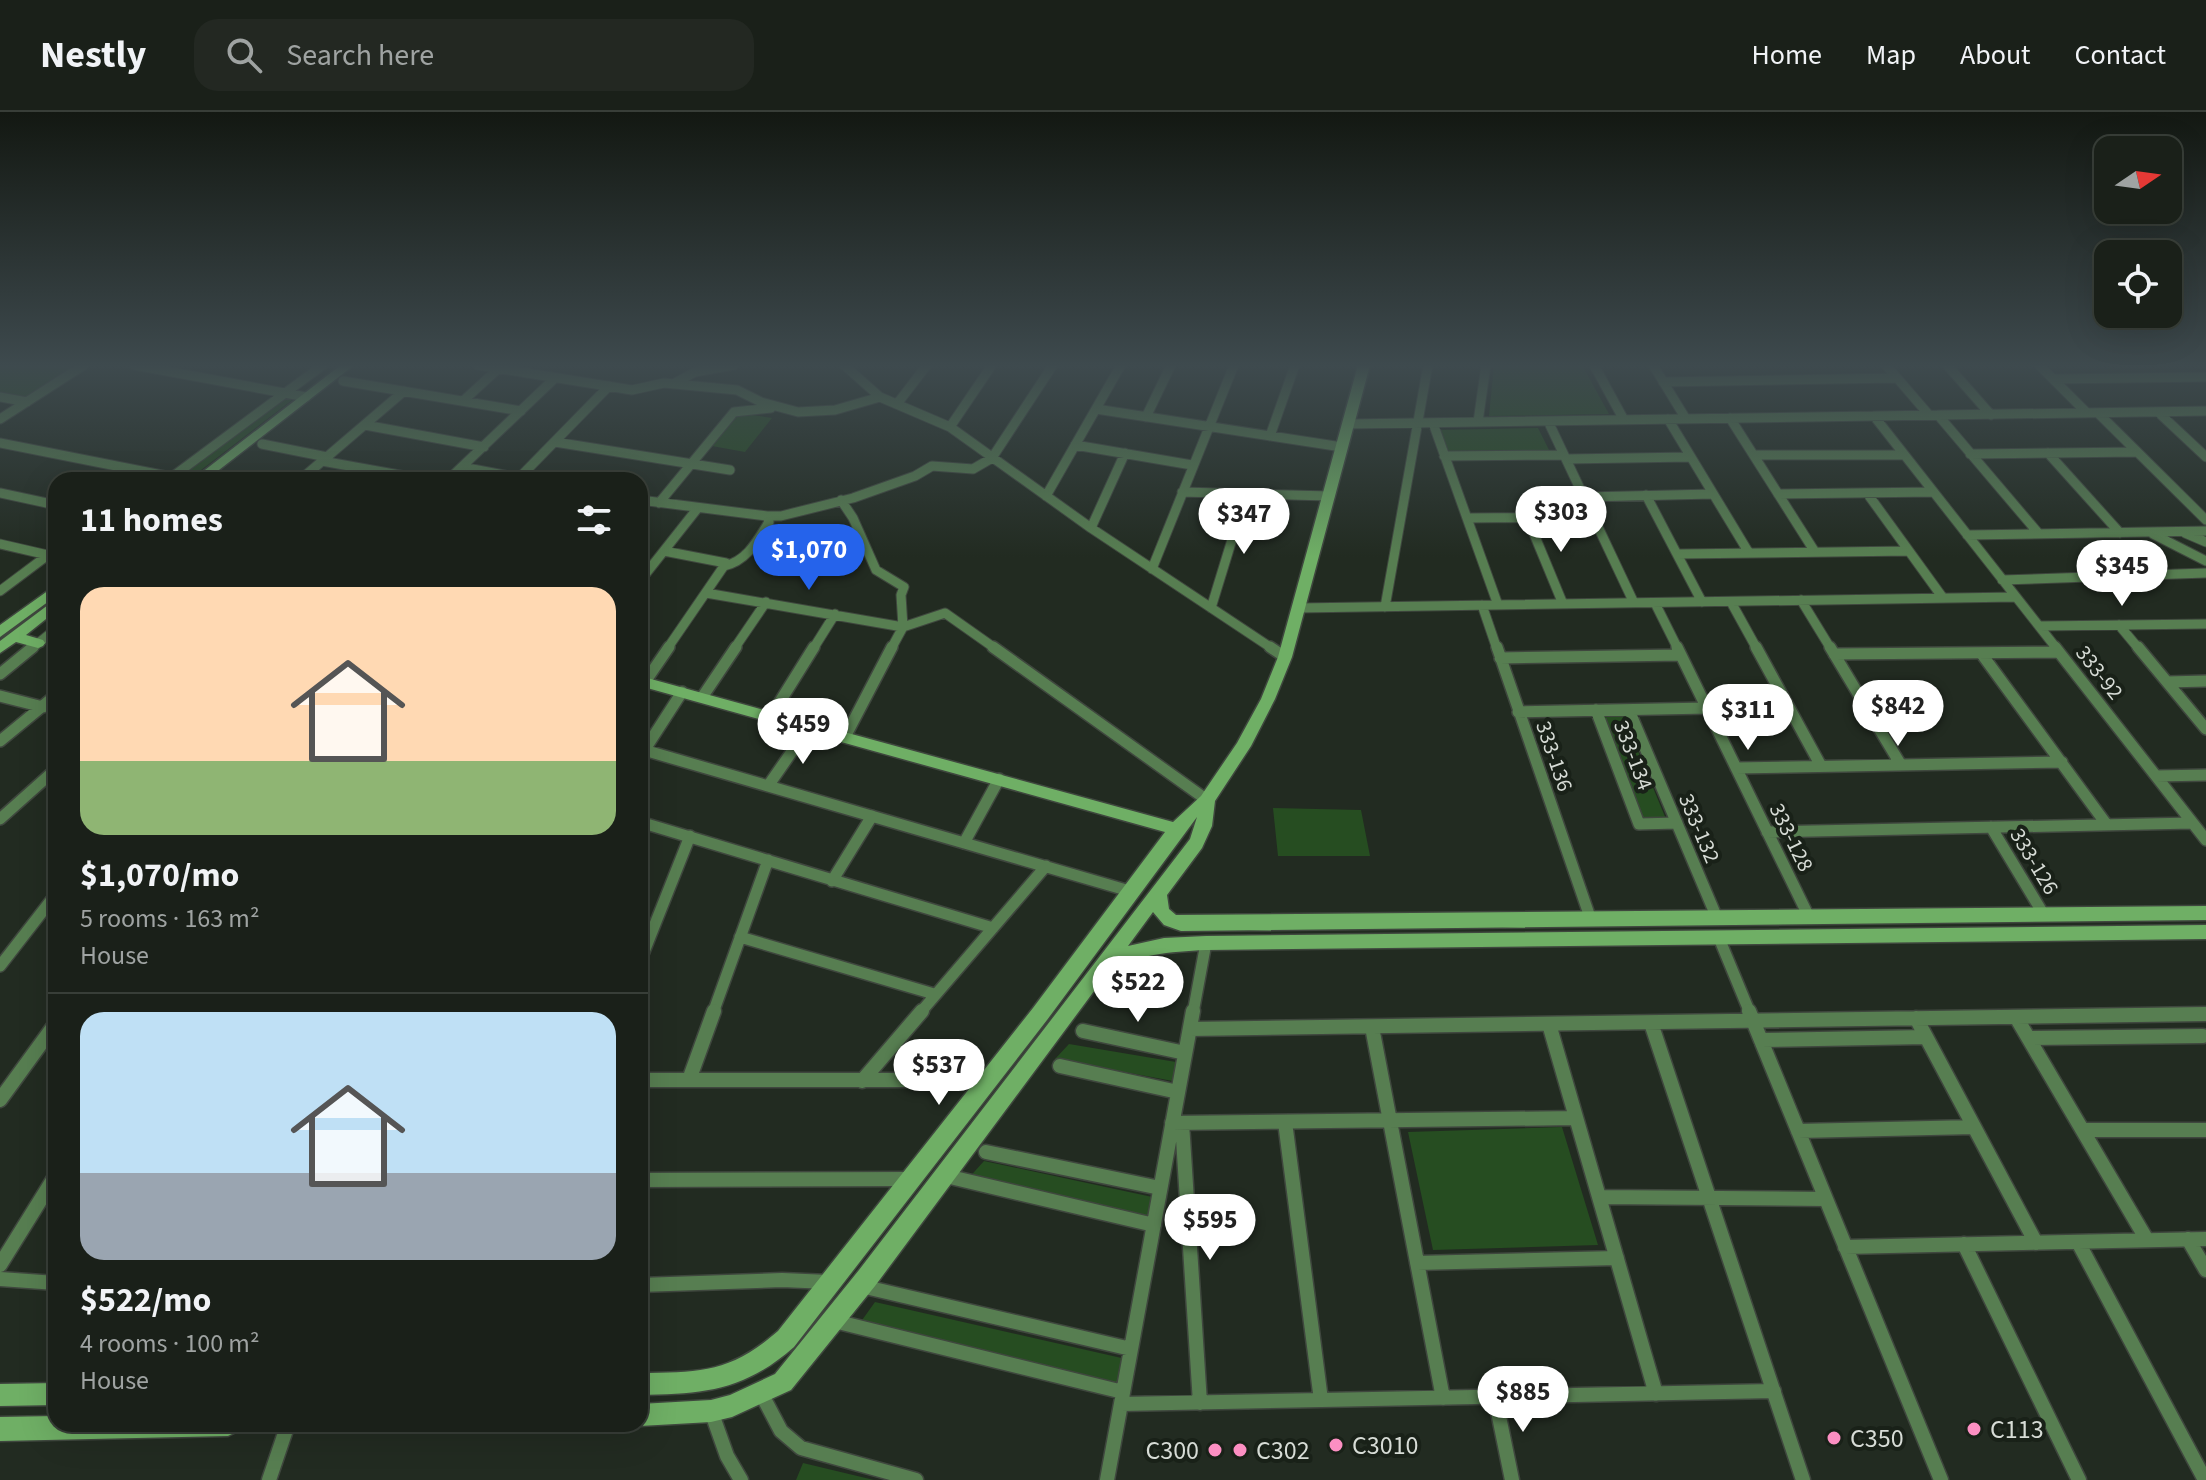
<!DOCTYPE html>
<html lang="en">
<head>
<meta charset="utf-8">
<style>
	body { margin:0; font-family:"Source Sans 3",sans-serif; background:#232822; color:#f1f3f6; height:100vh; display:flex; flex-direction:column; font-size:30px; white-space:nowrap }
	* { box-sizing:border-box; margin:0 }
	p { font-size:26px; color:#9fa3a2 }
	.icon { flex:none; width:44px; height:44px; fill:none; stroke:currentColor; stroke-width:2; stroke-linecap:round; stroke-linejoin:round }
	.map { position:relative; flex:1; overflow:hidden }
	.sheet { position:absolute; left:48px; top:360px; width:600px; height:960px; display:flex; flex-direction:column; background:#1a2019; border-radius:24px; box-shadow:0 8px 32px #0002,0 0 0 2px #383e38 }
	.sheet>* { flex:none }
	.needle { width:52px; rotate:77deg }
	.fabs { position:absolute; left:2094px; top:24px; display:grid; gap:16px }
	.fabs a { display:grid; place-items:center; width:88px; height:88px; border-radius:16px; background:#1a2019; box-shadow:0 8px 32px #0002,0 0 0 2px #383e38; font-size:40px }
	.price { position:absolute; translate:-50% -68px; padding:0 18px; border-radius:28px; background:#fff; color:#222; font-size:26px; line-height:52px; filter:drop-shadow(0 2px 4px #0008) }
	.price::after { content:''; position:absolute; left:50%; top:48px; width:24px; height:18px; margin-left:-12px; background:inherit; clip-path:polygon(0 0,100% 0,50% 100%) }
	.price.active { background:#2563eb; color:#fff }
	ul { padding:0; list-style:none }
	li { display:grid; align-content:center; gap:16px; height:424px; padding:0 32px }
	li+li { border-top:2px solid #383e38 }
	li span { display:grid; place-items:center; height:248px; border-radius:24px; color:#555 }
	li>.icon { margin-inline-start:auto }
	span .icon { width:144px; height:144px; fill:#fffc; stroke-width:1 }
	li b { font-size:34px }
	h2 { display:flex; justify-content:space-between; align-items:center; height:96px; padding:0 32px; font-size:34px }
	header { display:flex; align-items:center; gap:48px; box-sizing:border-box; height:112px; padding:0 40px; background:#1a2019; border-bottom:2px solid #383e38 }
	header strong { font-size:38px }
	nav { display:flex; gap:44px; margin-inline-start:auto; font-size:28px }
	.search { width:560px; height:72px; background:#232822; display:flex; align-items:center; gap:20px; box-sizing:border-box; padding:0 28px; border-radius:24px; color:#9fa3a2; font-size:30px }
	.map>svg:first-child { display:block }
</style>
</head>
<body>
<header>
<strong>Nestly</strong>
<div class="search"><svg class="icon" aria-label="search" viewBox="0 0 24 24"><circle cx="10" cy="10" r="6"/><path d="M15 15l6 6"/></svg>Search here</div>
<nav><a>Home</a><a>Map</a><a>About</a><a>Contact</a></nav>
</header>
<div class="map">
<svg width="2206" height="1368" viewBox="0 0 2206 1368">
	<rect width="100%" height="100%" fill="#222b21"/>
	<!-- green -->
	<path fill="#264d21" d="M0,253H76L21,288L0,283Z
		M1494,253H1582L1609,302L1489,304Z
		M285,283L296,285L188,368H172Z
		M740,301L772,306L745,340L712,334Z
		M1538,316L1549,338L1445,340L1437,318Z
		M1602,603H1623L1666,707H1644Z
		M1273,696L1361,698L1370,744H1278Z
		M1069,932L1182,951L1178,970L1055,947Z
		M1562,1015L1598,1133L1433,1138L1408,1020Z
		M984,1049L1157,1086L1153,1108L966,1069Z
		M875,1190L1126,1247L1121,1273L860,1211Z
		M803,1351L874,1368H796Z"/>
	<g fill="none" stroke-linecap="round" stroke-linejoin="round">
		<!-- street-far2 casing -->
		<g stroke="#3f473e" stroke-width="11">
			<path id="street-far2" d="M134,253L306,285
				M478,253L632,278L664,271L737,278L761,290L798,300L835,298L880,285
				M844,253L880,285L950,315L1091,416L1273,537
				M1594,253L1624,308
				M1653,253L1686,307
				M1886,253L1929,303
				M1947,253L1991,303
				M2039,253L2087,301
				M2053,267L2206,265
				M343,269L521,299
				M1663,270L1897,266
				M675,271L695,260L734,253
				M0,285L27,290
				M463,289L499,256
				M897,292L927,253
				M1096,297L1342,335
				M2158,300L2206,345
				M2098,301L2206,408
				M1938,303L2039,422
				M1874,304L2057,537
				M1146,305L1171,253
				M1730,306L1815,440
				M0,307L84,253
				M1668,307L1749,441
				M1548,309L1634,491
				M1478,310L1486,253
				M1433,311L1498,493
				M1348,312L2206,299
				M365,313L484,335
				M950,315L992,253
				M1270,324L1295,253
				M555,330L730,358
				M0,331L172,365L323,253
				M262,332L327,345
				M1075,333L1192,353
				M2048,341L2120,421
				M1970,342L2137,340
				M1754,343H1904
				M1444,344L1564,343
				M1566,347L1690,345
				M322,349L427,368
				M462,355L530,368
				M519,366L609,274
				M300,368L404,279
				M448,368L555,266
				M1182,380L1330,384
				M0,381L56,393
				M1867,381L1943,486
				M1778,382L1933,380
				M1646,383L1702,490
				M1046,384L1121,253
				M1584,385L1713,382
				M640,388L767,404
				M659,391L734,300L771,296
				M1527,405L1563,492
				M1467,406L1593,405
				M1091,416L1125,341
				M2185,421L2206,430
				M2153,422L2206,449
				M1967,423L2206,419
				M0,432L52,444
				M664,439L726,451L667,537
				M1677,442L1909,439
				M724,454C747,449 757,429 769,410L767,404H781L853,386L915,364L932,354L973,357L992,346L1053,253
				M1152,457L1234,253
				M2002,468L2206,461
				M640,469L697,397
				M0,479L56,437
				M706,481L903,515L901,483L904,475L876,458L853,406L841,388
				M1801,488L1831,537
				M1731,490L1757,537
				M1655,491L1678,537
				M1482,493L1497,537
				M1385,495L1428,253
				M1211,496L1246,382
				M1299,496L2016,485
				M2119,513L2139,537
				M2039,514L2206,512
				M31,537L56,517
				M734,537L766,490
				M813,537L835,502
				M891,537L903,515L945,501L996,537"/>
		</g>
		<!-- street-far1 casing -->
		<g stroke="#3f473e" stroke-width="14">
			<path id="street-far1" d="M993,535L1207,688
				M1270,535L1285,545
				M1497,535L1591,808
				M1677,535L1809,805
				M1756,535L1821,654
				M1830,535L1901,653
				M2055,535L2206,728
				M2138,535L2206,617
				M1981,541L2107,713
				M1834,542L2058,540
				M1500,546L1680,543
				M0,562L33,535
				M645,570L669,535
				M2167,570L2206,569
				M0,584L43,595
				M703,584L736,535
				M1596,598L1639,712L1677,711
				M1629,598L1717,806
				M1518,600L1707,596
				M771,604L814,535
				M845,625L892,535
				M0,629L56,583
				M644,638L1133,780
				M640,645L682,580
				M1736,656L2062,650
				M2156,664L2206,663
				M768,674L809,615
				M0,707L56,657
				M640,710L993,816
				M1991,715L2044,803
				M1767,720L2192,711
				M964,731L999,667
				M832,769L872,704
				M740,825L934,882
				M1719,826L1750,901
				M640,850L690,724
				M0,854L56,782
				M713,901L768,748
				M920,901L1046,754
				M1193,901L1206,831"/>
		</g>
		<!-- street casing -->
		<g stroke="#3f473e" stroke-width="17">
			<path id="street" d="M1749,899L1941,1368
				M2016,905L2147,1128
				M1916,906L2036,1131
				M1651,911L1803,1368
				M1549,912L1656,1282
				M1372,915L1443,1286
				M1190,917L2206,902
				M1083,919L1185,941
				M2029,926L2203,924
				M1761,928L1926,925
				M1060,954L1178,980
				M640,968H987
				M689,968L714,899
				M862,969L922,899
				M0,988L56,911
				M1285,1010L1321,1288
				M1172,1011L1576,1006
				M1182,1011L1200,1291
				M2083,1018H2206
				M1798,1019L1974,1015
				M986,1040L1160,1076
				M946,1064L1154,1113
				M640,1068L910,1067
				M1599,1085L1825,1087
				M2188,1127L2206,1158
				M2078,1130L2205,1368
				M1964,1132L2079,1368
				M1845,1135L2206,1127
				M1417,1151L1617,1146
				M0,1153L56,1063
				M0,1167L56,1171
				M640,1173L782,1168L829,1170
				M861,1174L1131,1237
				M834,1209L1123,1280
				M761,1281L781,1319L801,1336L916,1368
				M1495,1285L1512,1368
				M1121,1292L1774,1279
				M711,1299L727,1344L741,1368
				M269,1368L288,1312
				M1107,1368L1193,899"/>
		</g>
		<!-- secondary casing -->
		<g stroke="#3f473e" stroke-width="3">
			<path id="secondary" d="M341,253H354L206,368H192Z
				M1358,253H1370L1292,545L1275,587L1251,634L1215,689L1212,714L1202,736L1167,783L1169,797L1176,803L2206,794V808L1181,819L1164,813L1153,800L1128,834L1164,826L1206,824L2206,813V827L1206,838C1169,840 1137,841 1106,863L875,1174L791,1278L732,1305L711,1310L640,1314L634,1312H640V1292L711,1288L730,1283L775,1262L859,1158L1190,727L1197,705L1047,908L794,1235C744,1279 704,1282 640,1283V1261C701,1260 730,1261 778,1219L1033,896L1165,720L640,574V564L1173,710L1201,684L1237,631L1261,587L1278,545Z
				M56,473V484L0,525V513Z
				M56,487V499L26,523L43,528L45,531L43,534L38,536L16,530L0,541V529Z
				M56,1271V1293L0,1294V1272Z
				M56,1304V1312H240L236,1320L228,1324L0,1329V1305Z"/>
		</g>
		<!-- street-far2 -->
		<use href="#street-far2" stroke="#577e51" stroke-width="9"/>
		<!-- street-far1 -->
		<use href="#street-far1" stroke="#577e51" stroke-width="11"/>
		<!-- street -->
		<use href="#street" stroke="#577e51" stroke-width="14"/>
		<!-- secondary -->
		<use href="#secondary" fill="#6faf65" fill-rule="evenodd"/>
	</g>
	<!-- sky -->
	<linearGradient id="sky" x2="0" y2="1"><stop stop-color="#131812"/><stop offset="0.57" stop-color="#3e4a4e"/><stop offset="1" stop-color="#3e4a4e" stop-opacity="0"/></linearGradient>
	<rect width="2206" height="445" fill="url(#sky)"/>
	<!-- markers -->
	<g fill="#fc8fc2" stroke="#192118" stroke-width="3">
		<circle cx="1974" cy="1317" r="8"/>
		<circle cx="1834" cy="1326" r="8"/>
		<circle cx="1336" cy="1333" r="8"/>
		<circle cx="1215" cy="1338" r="8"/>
		<circle cx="1240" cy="1338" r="8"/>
	</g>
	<g text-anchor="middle" stroke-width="8" stroke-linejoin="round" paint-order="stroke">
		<!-- street labels -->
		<g font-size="22" fill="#d7dcd6" stroke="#192118">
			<text transform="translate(2100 560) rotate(52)" y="8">333-92</text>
			<text transform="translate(1634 643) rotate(69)" y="8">333-134</text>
			<text transform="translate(1555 644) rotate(71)" y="8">333-136</text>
			<text transform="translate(1700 716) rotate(67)" y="8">333-132</text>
			<text transform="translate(1792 725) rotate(64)" y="8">333-128</text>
			<text transform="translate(2035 749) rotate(59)" y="8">333-126</text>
		</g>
		<!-- near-poi labels -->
		<g font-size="26" fill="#d7dcd6" stroke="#192118" text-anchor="start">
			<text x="1990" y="1326">C113</text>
			<text x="1850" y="1335">C350</text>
			<text x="1352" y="1342">C3010</text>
			<text x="1199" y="1347" text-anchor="end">C300</text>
			<text x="1256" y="1347">C302</text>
		</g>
	</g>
</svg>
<div class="fabs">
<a><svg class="needle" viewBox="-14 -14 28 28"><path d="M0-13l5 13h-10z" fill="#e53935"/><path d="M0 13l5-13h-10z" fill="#9fa3a2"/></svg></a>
<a><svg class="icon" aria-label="locate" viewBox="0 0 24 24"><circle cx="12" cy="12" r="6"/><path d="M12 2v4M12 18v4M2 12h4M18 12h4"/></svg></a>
</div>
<b class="price" style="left:1561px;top:442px">$303</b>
<b class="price" style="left:1244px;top:444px">$347</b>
<b class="price active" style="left:809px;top:480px">$1,070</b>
<b class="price" style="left:2122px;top:496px">$345</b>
<b class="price" style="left:1898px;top:636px">$842</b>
<b class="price" style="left:1748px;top:640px">$311</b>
<b class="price" style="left:803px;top:654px">$459</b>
<b class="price" style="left:1138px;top:912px">$522</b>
<b class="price" style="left:939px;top:995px">$537</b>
<b class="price" style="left:1210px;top:1150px">$595</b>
<b class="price" style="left:1523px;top:1322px">$885</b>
<section class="sheet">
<h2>11 homes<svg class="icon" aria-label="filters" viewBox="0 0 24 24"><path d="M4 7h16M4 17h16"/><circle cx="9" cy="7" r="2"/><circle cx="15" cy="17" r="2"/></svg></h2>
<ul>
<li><span style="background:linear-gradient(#ffd9b3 70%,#8fb573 0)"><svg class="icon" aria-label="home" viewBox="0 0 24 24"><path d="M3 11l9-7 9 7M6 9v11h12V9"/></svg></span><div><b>$1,070/mo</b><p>5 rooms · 163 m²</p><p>House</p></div></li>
<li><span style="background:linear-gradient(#bfe0f5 65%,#9aa5b1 0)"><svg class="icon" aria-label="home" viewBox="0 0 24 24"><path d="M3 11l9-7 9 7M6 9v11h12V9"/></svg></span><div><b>$522/mo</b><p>4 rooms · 100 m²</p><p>House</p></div></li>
</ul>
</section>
</div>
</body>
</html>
